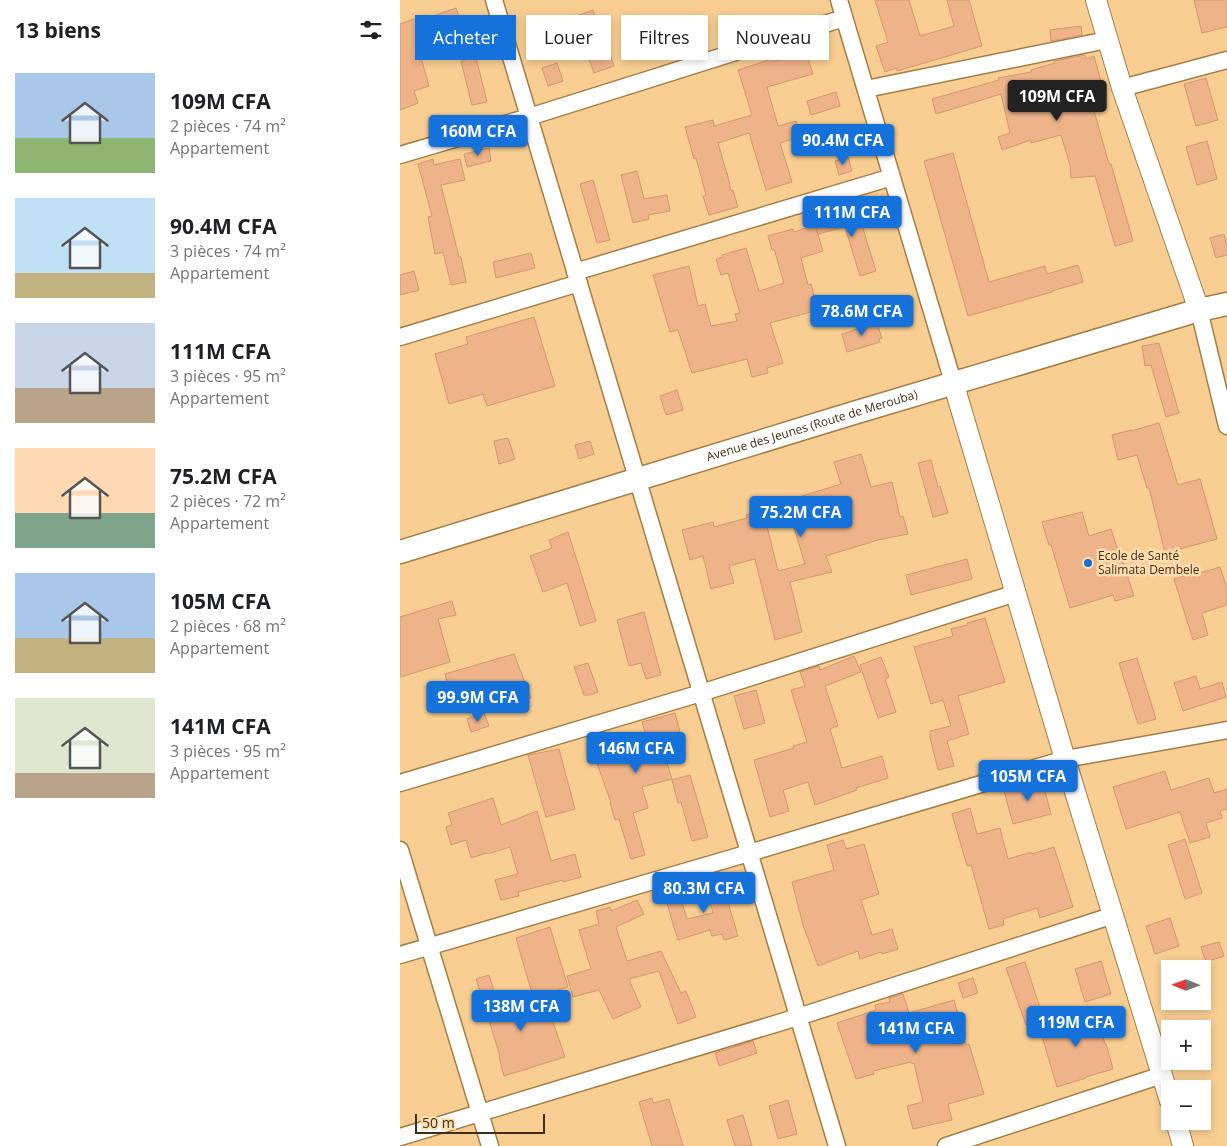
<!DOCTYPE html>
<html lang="fr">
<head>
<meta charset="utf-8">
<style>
	body { margin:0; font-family:"Open Sans",sans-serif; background:#f2f2f2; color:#202124; height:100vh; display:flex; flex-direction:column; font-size:19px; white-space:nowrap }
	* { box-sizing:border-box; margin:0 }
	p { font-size:16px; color:#757577 }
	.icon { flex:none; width:28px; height:28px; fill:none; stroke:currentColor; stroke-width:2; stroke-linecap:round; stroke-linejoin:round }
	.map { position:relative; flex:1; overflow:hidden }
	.drawer { display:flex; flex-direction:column; background:#fff; width:400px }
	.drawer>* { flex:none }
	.banner { position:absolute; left:15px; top:15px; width:475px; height:45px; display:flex; gap:10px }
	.needle { width:32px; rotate:271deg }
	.controls { position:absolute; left:761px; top:960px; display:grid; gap:10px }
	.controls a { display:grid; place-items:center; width:50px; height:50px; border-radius:0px; background:#fff; box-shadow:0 2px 8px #0003; font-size:25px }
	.scale { position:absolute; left:15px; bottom:12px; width:130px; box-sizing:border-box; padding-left:5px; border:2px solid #3f2f16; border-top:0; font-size:14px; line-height:18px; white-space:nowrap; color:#3f2f16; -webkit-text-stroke:4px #ffddae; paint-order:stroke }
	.price { position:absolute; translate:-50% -42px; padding:0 11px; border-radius:5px; background:#1672db; color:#fff; font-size:16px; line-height:32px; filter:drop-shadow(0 1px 2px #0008) }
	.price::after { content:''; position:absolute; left:50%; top:30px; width:15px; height:11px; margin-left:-8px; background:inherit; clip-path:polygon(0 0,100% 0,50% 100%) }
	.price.active { background:#222; color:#fff }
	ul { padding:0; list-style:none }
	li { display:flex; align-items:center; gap:15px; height:125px; padding:0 15px }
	li span { display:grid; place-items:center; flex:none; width:140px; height:100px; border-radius:0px; color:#555 }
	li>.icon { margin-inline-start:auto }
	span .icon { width:60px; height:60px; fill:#fffc; stroke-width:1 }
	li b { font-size:21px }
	h2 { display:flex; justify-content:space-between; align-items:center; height:60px; padding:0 15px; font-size:21px }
	.tag { padding:0 18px; border-radius:0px; background:#fff; box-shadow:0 2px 8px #0003; font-size:18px; line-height:45px }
	.tag.active { background:#1672db; color:#fff }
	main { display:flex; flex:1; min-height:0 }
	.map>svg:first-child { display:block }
</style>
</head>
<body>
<main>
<section class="drawer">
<h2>13 biens<svg class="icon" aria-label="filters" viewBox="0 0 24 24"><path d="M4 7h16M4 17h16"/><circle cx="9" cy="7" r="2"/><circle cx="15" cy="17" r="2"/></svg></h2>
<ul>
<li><span style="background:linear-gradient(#a9c7e8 65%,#8fb573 0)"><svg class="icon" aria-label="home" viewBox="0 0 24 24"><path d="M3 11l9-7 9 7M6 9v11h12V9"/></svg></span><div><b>109M CFA</b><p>2 pièces · 74 m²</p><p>Appartement</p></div></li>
<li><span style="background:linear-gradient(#bfe0f5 75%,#c2b280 0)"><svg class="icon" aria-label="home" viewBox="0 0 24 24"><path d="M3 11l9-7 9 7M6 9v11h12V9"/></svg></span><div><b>90.4M CFA</b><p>3 pièces · 74 m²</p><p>Appartement</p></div></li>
<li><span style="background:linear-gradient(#c9d6e8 65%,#b9a48a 0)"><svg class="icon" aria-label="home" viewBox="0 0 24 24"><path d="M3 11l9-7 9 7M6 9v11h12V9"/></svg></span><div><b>111M CFA</b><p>3 pièces · 95 m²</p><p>Appartement</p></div></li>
<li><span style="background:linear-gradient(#ffd9b3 65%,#7fa58c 0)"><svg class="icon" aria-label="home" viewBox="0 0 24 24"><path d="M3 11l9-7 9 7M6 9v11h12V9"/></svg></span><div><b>75.2M CFA</b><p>2 pièces · 72 m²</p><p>Appartement</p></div></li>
<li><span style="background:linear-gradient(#a9c7e8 65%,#c2b280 0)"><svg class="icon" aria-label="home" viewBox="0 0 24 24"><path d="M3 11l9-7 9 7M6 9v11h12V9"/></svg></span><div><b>105M CFA</b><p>2 pièces · 68 m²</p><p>Appartement</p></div></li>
<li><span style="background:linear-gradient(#dfe7d0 75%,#b9a48a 0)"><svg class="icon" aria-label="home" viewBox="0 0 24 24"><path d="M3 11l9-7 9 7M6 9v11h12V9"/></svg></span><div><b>141M CFA</b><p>3 pièces · 95 m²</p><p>Appartement</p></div></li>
</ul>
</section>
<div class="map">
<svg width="827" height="1146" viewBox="0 0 827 1146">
	<rect width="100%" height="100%" fill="#f8ce92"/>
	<!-- building -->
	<path fill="#efb389" stroke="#d2986e" d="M475,0H509L520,36L554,26L547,0H569L582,46L497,71L496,68L485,72L476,46L488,42Z
		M794,0H827V27L802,33Z
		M56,8L67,40L50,46L49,44L20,54L29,86L14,91L18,103L0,110V24L25,15L27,18Z
		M193,10L201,36L204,35L214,66L194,73L174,17Z
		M681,26L682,35L651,41L650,30Z
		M278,27L284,43L252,52L248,35Z
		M406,52L413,74L367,87L378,126L396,121L401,136L380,143L392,182L366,190L349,133L318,143L327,174V173L331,191L333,190L338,207L309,215L303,196L306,195L296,158L294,159L285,127L313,120L314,126L352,115L338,70L372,59L373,62Z
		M685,55L686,59L694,56L705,96L691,100L709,164H711L733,241L715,246L695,176L671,178L670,165L661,135L631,143V140L602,150L598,137L610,133L601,94L536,114L532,99L599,80L598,78L631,72V70L655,63L654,61Z
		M76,57L87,102L72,105L61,61Z
		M157,63L163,81L148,86L142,68Z
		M806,78L818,120L796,126L784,84Z
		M436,92L440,106L411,115L407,101Z
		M807,141L817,179L797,185L786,147Z
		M89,148L91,161L67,167L64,154Z
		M553,153L589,282L645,266L647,274L678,265L683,282L652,291V292L568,316L524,161Z
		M448,157L452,171L439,175L435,161Z
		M33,159L34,165L60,159L65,180L41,185L59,257H61L66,282L51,285L43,252L35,254L28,217L32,216L18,164Z
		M237,171L244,199L267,195L270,211L248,215L249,219L233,223L221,175Z
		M193,180L210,240L197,243L180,184Z
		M457,209L476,271L460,276L445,227L418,234L415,223Z
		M415,225L423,251L401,258L408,285L411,284L418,310L370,323L383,363L367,368L368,373L352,377L347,359L292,373L278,330L270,332L253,275L289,266L298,306L305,304L311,326L337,321L335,314L340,313L328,273L321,275L316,259L323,257L322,255L346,248L359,291L384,283L374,249L372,250L368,236L393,229L394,232Z
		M824,234L827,246V255L816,258L810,238Z
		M131,253L135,268L96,278L93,262Z
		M14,271L19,290L0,295V275Z
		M134,317L155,386L87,406L83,394L49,404L35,354L68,344L66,337Z
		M476,321L482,338L479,339L480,342L447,352L442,334L464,327V325Z
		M759,343L779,413L766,417L751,365L745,366L742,346Z
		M277,390L283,410L266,415L260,396Z
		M759,423L778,485L800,479L817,539L765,553L749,488H747L737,455L718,460L712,435L731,430V431Z
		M108,438L115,459L99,464L94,441Z
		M190,441L194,454L179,459L175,445Z
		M461,454L471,487L492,482L500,517L503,516L508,534L478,540L426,556L432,572L390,582L402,632L375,640L355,559L329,566L334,583L311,589L303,556L290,560L282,530L313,522L314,527L347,518L346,515L363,510L378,571L405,564L386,501L441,484L434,462Z
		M531,460L538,487L540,486L548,513L533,517L518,463Z
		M682,512L689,536L711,529L717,548L718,547L734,596L715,601L713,595L670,608L651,545H649L642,522Z
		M168,532L196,621L180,626L167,583L143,592L130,556L152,548L149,540Z
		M567,559L572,579L511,595L506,575Z
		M820,567L827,588V605L802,613L808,635L793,640L774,579L790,574V576Z
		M52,601L56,615L38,619L50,662L0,677V617Z
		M244,612L261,675L246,679L241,663L229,666L217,620Z
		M585,618L605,682L558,696L569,734L547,741L554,766L538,770L530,737V731L551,726L543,700L531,704L514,647L553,636L551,629L567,625V623Z
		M114,654L131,698L85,712L77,686L50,694L45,674Z
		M454,656L461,672L425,686L438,726L430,729L442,768L482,756L488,778L456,788L457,790L415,805L408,782L383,790L389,811L370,817L354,760L394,748L393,746L407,742L391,690L405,686L400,672L419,666L420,670Z
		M481,657L489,677L485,679L496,712L478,718L460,665Z
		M737,658L756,719L738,724L719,663Z
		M188,663L198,692L190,695H184L174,667Z
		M796,676L800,689L822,682L826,697L783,711L774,683Z
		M356,690L365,723L344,729L334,696Z
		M84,713L89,726L71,732L67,719Z
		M275,713L282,739L266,744L268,752L264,753L272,779L242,787L248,808L233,813L245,855L231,859L219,819L215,820L210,803H211L191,746L208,741L211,750L247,739L242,722Z
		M159,749L175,809L146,817L128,755Z
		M765,771L771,790L809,778L814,793L827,789V809L820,811L822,818L806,823L810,837L790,843L780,812L726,829L713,787Z
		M290,775L308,837L292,841L281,802L278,803L272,780Z
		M642,780L651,814L613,824L604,791Z
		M93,798L101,825L137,811L151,861L175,854L181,877L163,882V880L118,892L119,896L101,900L95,880L118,874L110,847L88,854L87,853L71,858L66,840L51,845L46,827L52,825L48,813Z
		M570,808L577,834L600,828L608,859L631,852L632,854L654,847L673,907L640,918L637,908L603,919L604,925L589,929L571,865L567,866L552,814Z
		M785,839L802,893L785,899L768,845Z
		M443,840L446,849L464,844L479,894L461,900L472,935L492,929L498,949L482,954L481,952L460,959L458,951L418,966L403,925L392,882L434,870L427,845Z
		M319,875L326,899H327L338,936L324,940L322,934L312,936L310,930L278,940L265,897L279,892L287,919L313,913L304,880Z
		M237,900L244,914L216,927L227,961L261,951L281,993L286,991L296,1017L278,1024L259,971L229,979L241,1007L213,1019L199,990L173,997L167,976L191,969L179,930L199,924L196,911L210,907L211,911Z
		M770,918L779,946L755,954L746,926Z
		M150,927L168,987L133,997L116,938Z
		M819,942L824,956L806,962L801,947Z
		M701,961L711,994L685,1002L675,969Z
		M625,962L644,1020L626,1025L606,968Z
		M89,975L100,1009H102L103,1015L129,1008L127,1001L144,996L165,1057L104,1076L99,1057L100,1056L76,979Z
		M573,978L578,993L563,998L558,983Z
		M503,994L509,1013L554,1000L566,1045L569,1044L584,1094L548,1104L552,1120L513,1129L507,1106L523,1102L514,1063L512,1064L511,1062L473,1071L474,1074L456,1079L437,1023L476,1010L475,1005L490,1002L489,998Z
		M695,1008L705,1044H706L713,1069L686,1077V1078L657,1087L639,1026L676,1015L675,1014Z
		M353,1041L357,1053L319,1066L315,1053Z
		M252,1098L253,1103L269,1099L283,1146H252L239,1102Z
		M388,1100L397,1134L378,1139L369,1106Z
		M343,1115L352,1146H335L327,1120Z"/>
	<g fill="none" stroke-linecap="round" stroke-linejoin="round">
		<!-- minor casing -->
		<g stroke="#a57e44" stroke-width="19">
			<path id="minor" d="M94,0L437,1146
				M439,0L553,382
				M722,88L827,60
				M466,89L707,40
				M0,155L129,117L444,18
				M175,272L492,177
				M799,310L827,426
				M0,337L179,283
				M0,783L301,693L616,593
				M0,850L90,1146
				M0,955L349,853L665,759L827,730
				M0,1137L398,1017L714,915
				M546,1146L762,1075"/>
		</g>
		<!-- tertiary casing -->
		<g stroke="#a57e44" stroke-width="22">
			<path id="tertiary" d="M696,0L722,88L799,310
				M553,382L665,759L770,1101
				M776,1121L783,1146"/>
		</g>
		<!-- secondary casing -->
		<g stroke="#a57e44" stroke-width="25">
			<g id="secondary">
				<path id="s1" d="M0,552C266,469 532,389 799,310L827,304"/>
			</g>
		</g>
		<!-- minor -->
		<use href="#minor" stroke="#fff" stroke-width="16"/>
		<!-- tertiary -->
		<use href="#tertiary" stroke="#fff" stroke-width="20"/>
		<!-- secondary -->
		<use href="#secondary" stroke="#fff" stroke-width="22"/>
	</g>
	<!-- markers -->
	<circle fill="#1672db" stroke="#ffddae" stroke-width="2" cx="688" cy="563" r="5"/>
	<g text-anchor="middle" stroke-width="5" stroke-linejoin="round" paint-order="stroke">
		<!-- street labels -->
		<g font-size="12" fill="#3f2f16" stroke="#ffddae">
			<text dy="4" stroke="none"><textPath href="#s1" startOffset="431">Avenue des Jeunes (Route de Merouba)</textPath></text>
		</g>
		<!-- poi labels -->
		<g font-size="12" fill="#3f2f16" stroke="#ffddae" text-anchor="start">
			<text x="698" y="560">Ecole de Santé<tspan x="698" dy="14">Salimata Dembele</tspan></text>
		</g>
	</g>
</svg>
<div class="controls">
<a><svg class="needle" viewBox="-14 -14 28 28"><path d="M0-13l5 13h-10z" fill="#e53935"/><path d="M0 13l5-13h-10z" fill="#757577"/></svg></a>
<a>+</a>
<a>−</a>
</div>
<div class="scale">50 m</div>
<b class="price active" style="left:657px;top:122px">109M CFA</b>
<b class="price" style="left:78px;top:157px">160M CFA</b>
<b class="price" style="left:443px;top:166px">90.4M CFA</b>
<b class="price" style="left:452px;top:238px">111M CFA</b>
<b class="price" style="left:462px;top:337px">78.6M CFA</b>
<b class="price" style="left:401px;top:538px">75.2M CFA</b>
<b class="price" style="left:78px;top:723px">99.9M CFA</b>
<b class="price" style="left:236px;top:774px">146M CFA</b>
<b class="price" style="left:628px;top:802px">105M CFA</b>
<b class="price" style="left:304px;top:914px">80.3M CFA</b>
<b class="price" style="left:121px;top:1032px">138M CFA</b>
<b class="price" style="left:676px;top:1048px">119M CFA</b>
<b class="price" style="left:516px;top:1054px">141M CFA</b>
<div class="banner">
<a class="tag active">Acheter</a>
<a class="tag">Louer</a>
<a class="tag">Filtres</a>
<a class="tag">Nouveau</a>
</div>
</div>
</main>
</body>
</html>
